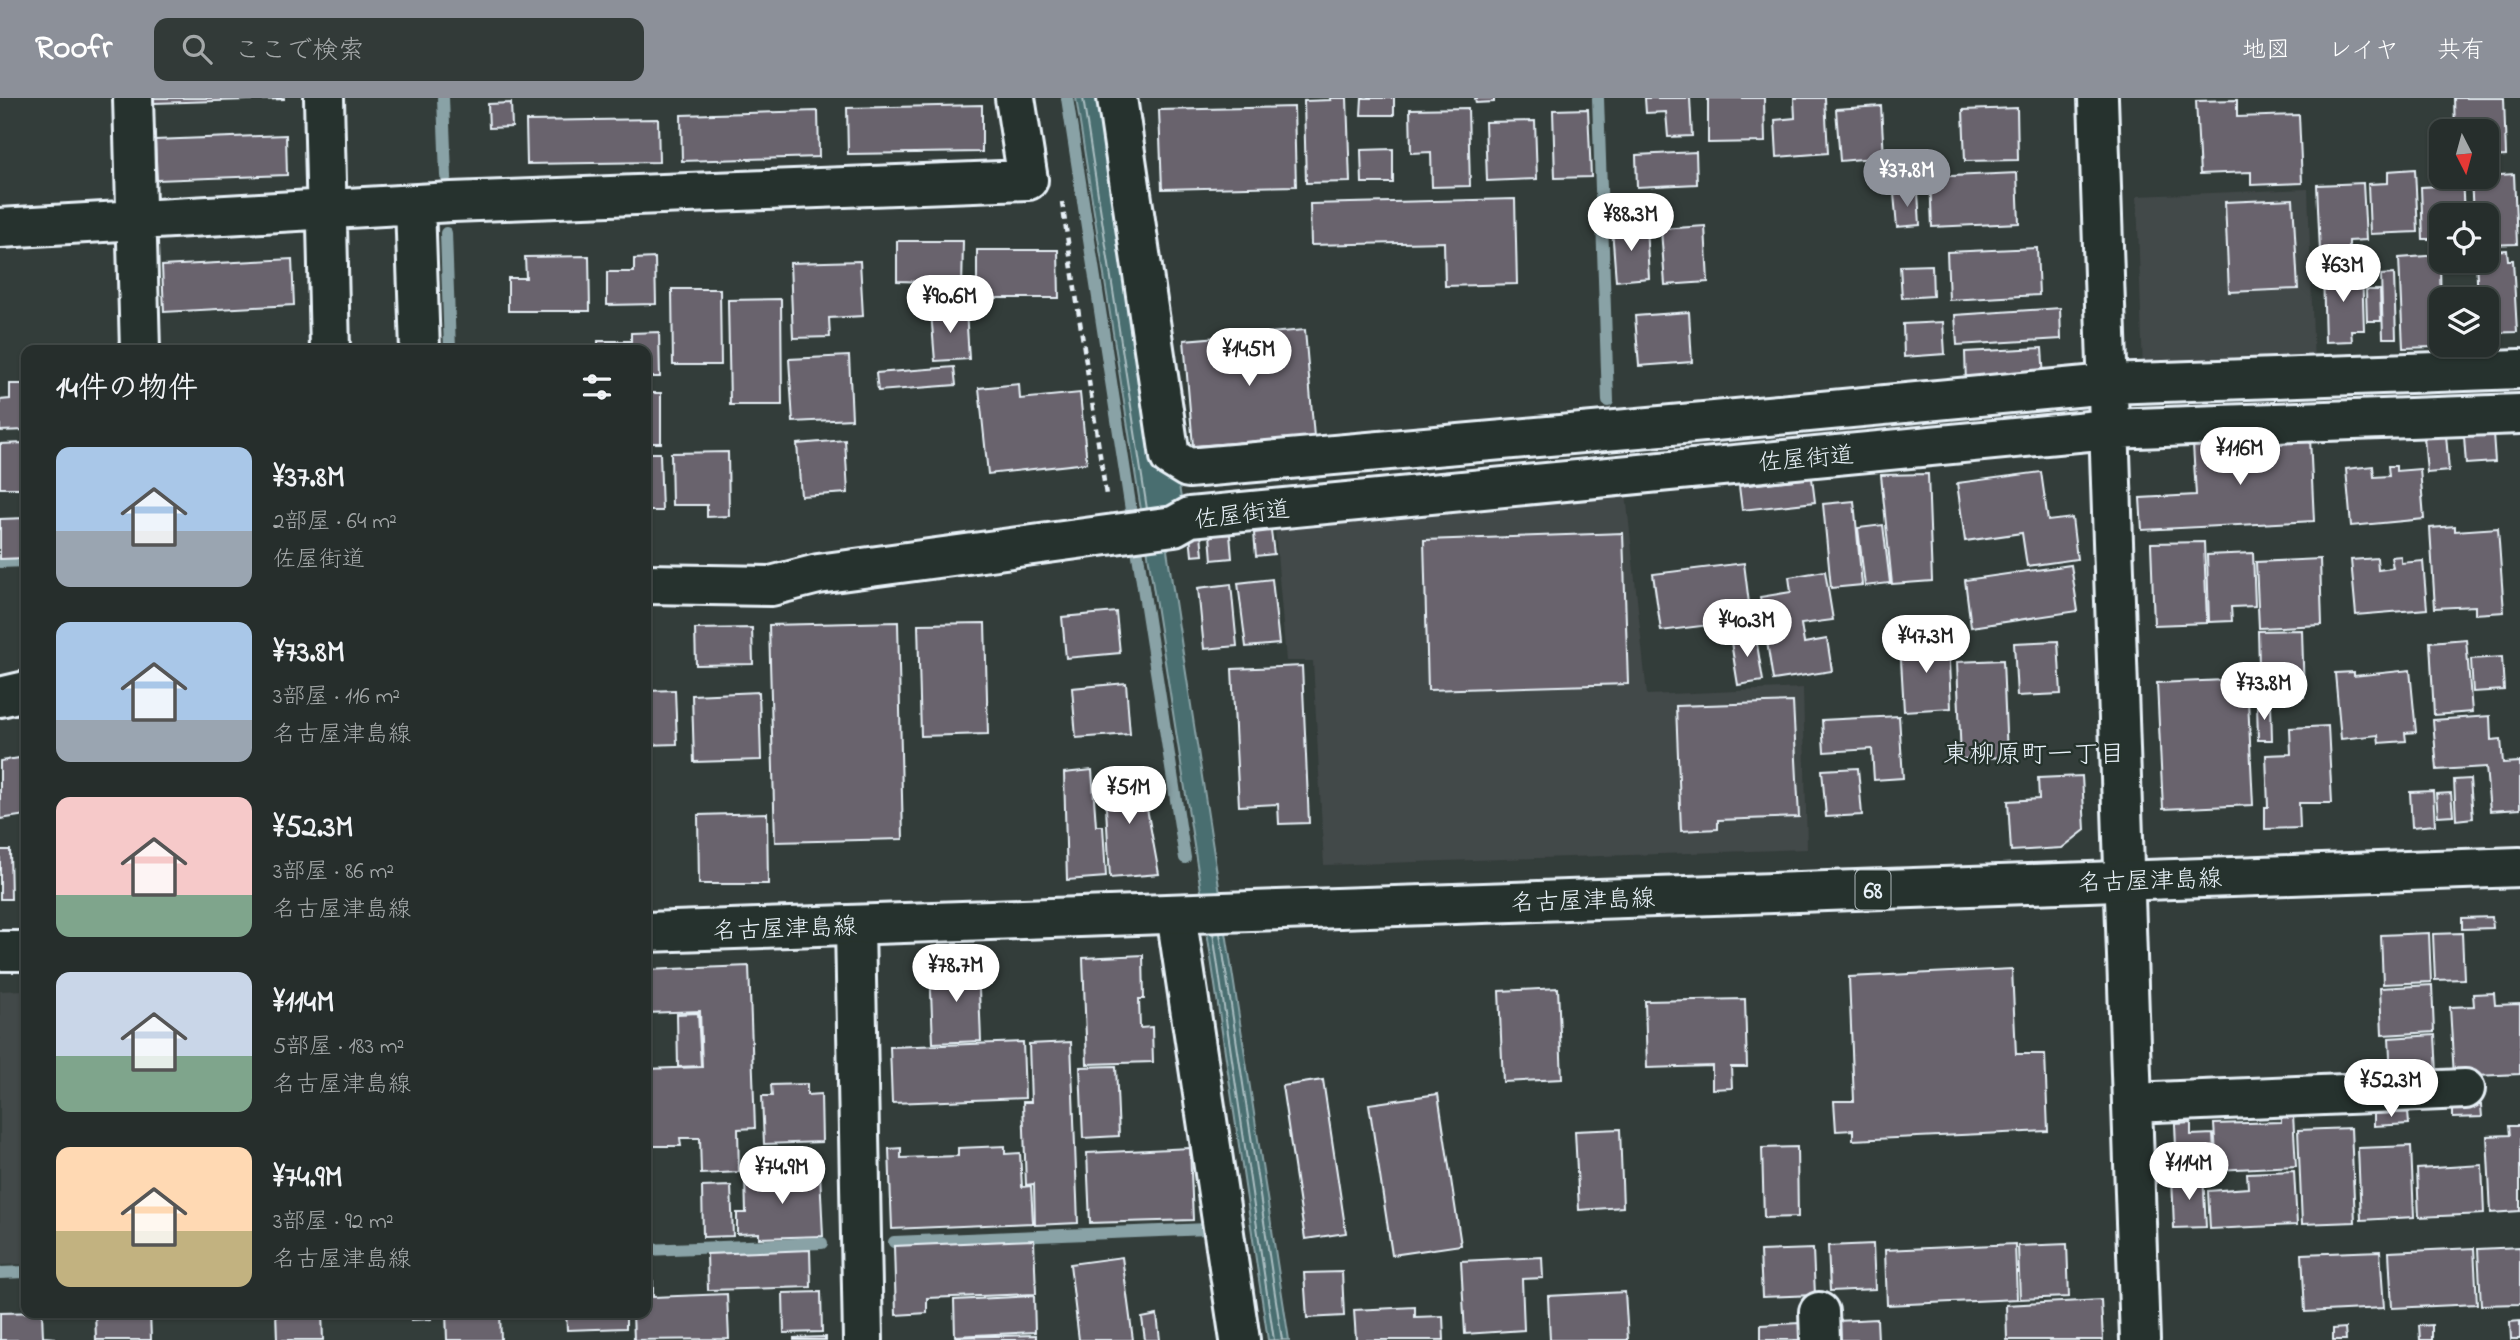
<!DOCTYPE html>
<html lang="ja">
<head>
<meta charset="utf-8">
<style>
	body { margin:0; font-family:"Indie Flower","Klee One",sans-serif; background:#323a38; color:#f1f3f6; height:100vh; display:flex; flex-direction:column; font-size:26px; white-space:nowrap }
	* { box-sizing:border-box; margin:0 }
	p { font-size:23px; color:#a4a8a9 }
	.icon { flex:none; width:38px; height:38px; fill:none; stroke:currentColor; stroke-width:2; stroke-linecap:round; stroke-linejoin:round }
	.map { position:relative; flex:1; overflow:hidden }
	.panel { position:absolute; left:21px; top:247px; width:630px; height:973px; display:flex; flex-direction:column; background:#262e2c; border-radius:14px; box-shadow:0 2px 5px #0004,0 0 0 2px #424a48 }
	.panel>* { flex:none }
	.needle { width:46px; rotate:174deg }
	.buttons { position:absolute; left:2429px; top:21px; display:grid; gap:14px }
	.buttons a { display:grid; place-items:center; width:70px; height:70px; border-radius:14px; background:#262e2c; box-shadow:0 2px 5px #0004,0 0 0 2px #424a48; font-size:35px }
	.price { position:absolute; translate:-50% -60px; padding:0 16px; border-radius:24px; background:#fff; color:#222; font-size:23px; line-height:46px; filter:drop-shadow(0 2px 4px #0008) }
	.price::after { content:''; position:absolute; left:50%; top:42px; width:21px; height:16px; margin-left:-10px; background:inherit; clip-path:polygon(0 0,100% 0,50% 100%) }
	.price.on { background:#8c9099; color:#fff }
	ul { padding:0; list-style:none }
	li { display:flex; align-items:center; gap:21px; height:175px; padding:0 35px }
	li span { display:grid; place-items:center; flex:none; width:196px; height:140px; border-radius:14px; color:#555 }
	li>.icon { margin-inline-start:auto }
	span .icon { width:84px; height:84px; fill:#fffc; stroke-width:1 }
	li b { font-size:30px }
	h2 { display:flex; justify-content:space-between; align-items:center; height:84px; padding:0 35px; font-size:30px }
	header { display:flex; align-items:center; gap:42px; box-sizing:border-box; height:98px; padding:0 35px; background:#8c9099; color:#fff }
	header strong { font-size:33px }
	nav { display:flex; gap:38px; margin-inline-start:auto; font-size:24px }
	.search { width:490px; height:63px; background:#323a38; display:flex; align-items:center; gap:18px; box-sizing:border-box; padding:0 24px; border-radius:14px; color:#a4a8a9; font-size:26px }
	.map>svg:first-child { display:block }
</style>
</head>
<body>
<header>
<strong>Roofr</strong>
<div class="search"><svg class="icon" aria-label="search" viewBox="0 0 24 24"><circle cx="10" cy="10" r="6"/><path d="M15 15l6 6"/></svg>ここで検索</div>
<nav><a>地図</a><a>レイヤ</a><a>共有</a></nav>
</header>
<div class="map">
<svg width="2520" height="1242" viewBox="0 0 2520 1242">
	<rect width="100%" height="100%" fill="#333d3a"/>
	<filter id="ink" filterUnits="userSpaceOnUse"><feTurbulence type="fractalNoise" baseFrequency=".0143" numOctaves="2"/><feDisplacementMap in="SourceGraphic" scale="14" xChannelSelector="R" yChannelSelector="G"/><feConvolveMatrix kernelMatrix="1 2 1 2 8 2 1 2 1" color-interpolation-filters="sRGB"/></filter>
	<g filter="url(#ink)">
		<!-- built -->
		<path fill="#434849" d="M2308,91L2314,268L2143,274L2137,98Z
			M1626,396L1647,597L1803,590L1807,751L1324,767L1313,563H1286L1275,431Z
			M26,892V1166L0,1167V893Z"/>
		<!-- water -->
		<path fill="#4a6e6f" stroke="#89a2a6" stroke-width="2" d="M1076,0H1104L1159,375L1178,382L1181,400L1168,421L1170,449L1167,452L1289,1242H1268L1198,773Z"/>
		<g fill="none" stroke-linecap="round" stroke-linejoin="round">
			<!-- shore -->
			<path stroke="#a9bdc1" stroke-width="2" d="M1083,0L1147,411
				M1213,835L1274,1242
				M1220,835L1282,1242"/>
			<!-- stream -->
			<path stroke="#89a2a6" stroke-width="12" d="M443,0L446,78
				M1067,0L1185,760
				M1598,0L1608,303
				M446,135L450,252
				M0,464L26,463
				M894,1144L1208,1131
				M646,1152L822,1145
				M0,1175L26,1174"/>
		</g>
		<!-- building -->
		<path fill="#69636d" stroke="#e8f1f8" stroke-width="2" d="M154,0H284V1L154,5Z
			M1330,0H1347L1350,84L1306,85L1304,3L1331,2Z
			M1362,0H1394V17H1361Z
			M1475,0H1494V4L1476,5Z
			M1645,0H1690L1692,38L1668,39L1666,14L1646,15Z
			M1708,0H1764L1765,44L1708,45Z
			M1794,0H1825L1828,55L1777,59L1775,22L1795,20Z
			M2454,0H2504L2506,58L2487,59V33H2455Z
			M2237,2V19L2299,17L2302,85L2251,87V74L2200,76L2196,3Z
			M511,5L512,29L489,30L488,6Z
			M982,7V54L848,56L847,10Z
			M1881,8L1884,59L1840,63L1836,11Z
			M1294,9L1296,88L1162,91L1159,12Z
			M1468,10L1470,88L1432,89L1431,54L1411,55L1410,11Z
			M2017,10L2018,62L1965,63L1963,12Z
			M1588,11L1591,79L1555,80L1553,12Z
			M818,13L819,59L682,63L681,17Z
			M658,21L659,64L527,66L526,23Z
			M1535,23L1537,81L1487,83L1485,24Z
			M286,37L287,77L157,82L155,42Z
			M1393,51V85H1362L1361,52Z
			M1696,54L1697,86L1637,89L1636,57Z
			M2415,71L2418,134L2370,136L2368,86L2388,85V73Z
			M2439,72H2441V79H2462L2464,117H2441V141H2423L2421,89L2440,88Z
			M2017,75L2019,125L1932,129L1930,79Z
			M2514,76L2517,146L2487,147V117H2473L2471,79Z
			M2363,85L2366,142L2349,143V153L2320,154L2317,87Z
			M1918,94L1920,127L1897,129L1894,96Z
			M1515,101L1517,186L1445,188L1444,144L1311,147L1310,106Z
			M2293,101L2298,191L2229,194L2225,104Z
			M1646,128L1649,180L1616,183L1612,130Z
			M1705,128L1708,184L1665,187L1661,131Z
			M897,143H963L962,193H933V184L897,183Z
			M2037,150L2039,197L1949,202L1947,154Z
			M977,152H1058L1059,200H977Z
			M2507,152L2508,162H2513L2517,234L2487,235V201H2478L2476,163H2487V153Z
			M2440,157L2441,235H2434L2435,249L2403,250L2399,160Z
			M589,158L590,213H508V180H526L525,159Z
			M655,160L656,206L607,207V174H634V161Z
			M292,161L294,207L164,214L162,168Z
			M860,163L863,218L829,220L830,239L793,240L790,165Z
			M1932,167L1933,198L1902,200L1900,168Z
			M2362,171L2364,232H2351L2352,243L2325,244L2323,173Z
			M2394,176L2396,240H2383L2381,177Z
			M672,191H720L721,267H673Z
			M2366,192H2380L2381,223H2367Z
			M781,201L782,307H730L728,202Z
			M2060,210L2061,241L1957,247L1955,217Z
			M966,212L969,261L935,263L931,214Z
			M1689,214L1692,264L1639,268L1635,218Z
			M1943,224L1945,256L1904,259L1903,226Z
			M1305,232L1314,339L1193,348L1184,242Z
			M659,234L660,279H646V252H598V243H631V235Z
			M2042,250L2044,281L1966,286L1965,254Z
			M849,258L852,321L793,324L789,261Z
			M954,269L956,287L878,293L876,275Z
			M10,286H26V332L0,333V302L10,301Z
			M1019,286L1020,301L1080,295L1087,365L988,376L979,290Z
			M646,295H661V345H646Z
			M2493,335L2495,364L2466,366L2464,338Z
			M2446,337L2449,373L2427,375L2424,339Z
			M2310,340L2314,423L2142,432L2140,400L2196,397L2193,346Z
			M845,342L848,395L801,398L797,346Z
			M26,345V390H0V346Z
			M728,354L729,418L707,419V407H672L671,355Z
			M646,355H660L662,413H646Z
			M2373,368L2374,379L2389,378L2388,368H2396V373L2420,371L2424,421L2351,428L2346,371Z
			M2041,374L2048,423L2072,420L2077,461L2027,468L2022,435L1965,443L1957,385Z
			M1928,376L1932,483L1892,486L1881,377Z
			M1812,380L1815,404L1742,412L1739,388Z
			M1854,403L1862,487L1831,490L1823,406Z
			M26,420V460L0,461V421Z
			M1883,427L1890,485L1865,488L1858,430Z
			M2455,428V433L2498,430L2504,514L2475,516V508L2435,510L2430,430Z
			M1271,433L1274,456L1256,458L1254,435Z
			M1623,435L1628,586L1428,592L1424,442Z
			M1201,436L1203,457L1192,458L1190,437Z
			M1230,436L1232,460L1212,462L1210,437Z
			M2204,444L2207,525L2154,527L2151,445Z
			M2253,455L2255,508L2231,509L2232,523L2209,524L2207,457Z
			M2401,458V465L2423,463L2427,511L2356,517L2351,462L2377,460L2378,472L2393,470L2391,459Z
			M2320,461L2322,527L2259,530L2256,464Z
			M1744,465L1751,522L1661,533L1653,476Z
			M2071,467L2078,513L1971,529L1965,482Z
			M1825,473L1833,522L1801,526L1804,545L1827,541L1832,573L1773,582L1760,499L1791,494L1789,479Z
			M1272,481L1279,546L1246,549L1238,485Z
			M1231,486L1237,548L1204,551L1198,490Z
			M1116,514L1120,555L1066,560L1062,519Z
			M898,524L903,741L775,744L769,527Z
			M985,525L988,636L921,638L918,526Z
			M752,530L753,566L696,567L695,531Z
			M2302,532L2304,599L2260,601L2258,533Z
			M1755,534L1763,583L1738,587L1730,538Z
			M2466,541L2472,614L2434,617L2430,544Z
			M1948,542L1951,610L1904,613L1900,545Z
			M2058,543L2061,596L2017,598L2014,545Z
			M2502,559L2504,592L2473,594L2471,561Z
			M2003,562L2007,659L1961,661L1957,564Z
			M1302,568L1309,725L1279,726L1278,706L1239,708L1232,571Z
			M2410,572L2416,634L2405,635L2406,643L2379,645L2378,637L2341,641L2335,575L2354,574V578Z
			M2247,581L2253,707L2163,711L2157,585Z
			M1126,585L1130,636L1076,640L1072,590Z
			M675,592L677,646L646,647V593Z
			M759,594L761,662L694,664L692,597Z
			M1793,604L1799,719L1718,722V731L1681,733L1676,608Z
			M2257,605H2271L2272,642H2258Z
			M1899,618L1903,680L1874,682L1872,651L1824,654L1822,622Z
			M2490,618L2491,642L2501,641L2503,665L2520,664V711L2490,713L2486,669L2437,672L2433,622Z
			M2328,628L2332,705H2299L2300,730L2265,731V709H2268L2266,657L2291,656L2290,630Z
			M26,659V717L0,721V663Z
			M1858,670L1862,717L1826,719L1822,672Z
			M1092,672L1096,728H1103L1106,779L1067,782L1064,675Z
			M1140,672L1159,776L1110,780L1104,675Z
			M2082,678L2085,732L2062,750L2011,753L2008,703L2039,701L2038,680Z
			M2470,681L2473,720L2456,722L2454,682Z
			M2433,693L2435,727L2412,729L2410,694Z
			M2451,695L2453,717L2438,718L2436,696Z
			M767,715L768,786H699L698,717Z
			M0,752H10L11,801H0Z
			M2492,819L2493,830L2462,831V820Z
			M2429,835L2431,884L2383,886L2381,837Z
			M2462,835L2464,881L2435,882L2433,836Z
			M1143,857L1144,901H1139L1140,930L1152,929L1153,964L1087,966L1083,860Z
			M978,866L981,943L933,945L930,868Z
			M749,868L755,1030L738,1031L739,1074L701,1076L700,1040H680L681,1048H652L651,1041H646V971L702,969L700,913L646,915V872Z
			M2012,871L2016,956H2045L2048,1033L1853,1042V1032L1836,1033L1834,1003H1854L1849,879Z
			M2432,887L2434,934L2382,937L2380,890Z
			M1558,890L1562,981L1503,984L1499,893Z
			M2494,895L2495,907L2520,906V976L2454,979L2450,909L2474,908L2473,896Z
			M1745,901L1747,969H1731L1732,990L1712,991V968L1647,970L1645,903Z
			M698,915L701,968L678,969L677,916Z
			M2435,937L2437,976L2391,978L2389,940Z
			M1023,944L1025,1000L892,1005L890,949Z
			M1071,944L1078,1125L1035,1127L1034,1086L1026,1087L1023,1004H1031L1029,946Z
			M1116,968L1119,1038L1083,1040L1080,969Z
			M1323,982L1346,1135L1305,1141L1282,988Z
			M807,986V997L821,996L822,1044L764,1046L762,998H772L771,987Z
			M1438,996L1461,1147L1392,1157L1369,1006Z
			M2481,1007L2482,1019L2453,1020V1009Z
			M2408,1014L2409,1026L2374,1028V1016Z
			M2281,1017H2293L2296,1068L2217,1072L2214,1026L2281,1024Z
			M2191,1025V1037L2213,1036L2215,1070L2177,1072L2175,1026Z
			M2509,1028H2520V1113L2491,1115L2487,1038L2510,1037Z
			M2351,1030L2355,1124L2302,1126L2298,1032Z
			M1620,1031L1623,1109L1579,1112L1575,1033Z
			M1005,1048V1056L1020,1055L1022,1089L1031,1088L1033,1125L892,1131L889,1051L901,1050V1060L958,1058V1050Z
			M2411,1048L2414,1119L2361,1122L2358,1050Z
			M1797,1049L1798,1119L1764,1120L1762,1050Z
			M1190,1050L1193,1122L1090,1125L1087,1055Z
			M2482,1067L2484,1116L2419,1119L2417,1071Z
			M2294,1073L2297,1127L2210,1131L2208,1093L2248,1090L2247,1075Z
			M820,1075L823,1138L759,1140V1135L737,1136V1115H746L745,1078Z
			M2203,1077L2206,1129L2174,1130L2172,1079Z
			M731,1088L733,1138L703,1139L702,1089Z
			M1034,1142L1036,1196L927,1200V1215L896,1217L894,1148Z
			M1873,1146L1875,1191L1830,1193L1828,1148Z
			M2015,1146L2017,1201L1887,1207L1885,1152Z
			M2067,1146L2069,1199L2020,1201L2018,1148Z
			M2520,1149V1206L2481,1207L2478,1151Z
			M2474,1150L2477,1206L2392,1210L2389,1154Z
			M1813,1151L1815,1197L1762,1199L1760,1153Z
			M810,1152L811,1189L708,1192L707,1156Z
			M2380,1153L2384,1210L2305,1214L2302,1156Z
			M1122,1159L1133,1242H1079L1070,1166Z
			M1542,1159L1543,1180L1522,1181L1524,1232L1465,1236L1461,1163Z
			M1342,1174L1344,1218L1307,1220L1304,1175Z
			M646,1183H653V1199L727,1196L729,1241L634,1242L633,1214H646Z
			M821,1194L822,1234L784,1235L783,1195Z
			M1625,1194L1628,1242H1550L1548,1198Z
			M1034,1198L1035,1234L955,1238L954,1202Z
			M2101,1202L2103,1242H2007L2006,1207Z
			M1415,1209V1219L1443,1218L1444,1242H1356L1354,1212Z
			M42,1214L43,1239L55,1240V1242H0V1215Z
			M95,1214H150L151,1242H96Z
			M276,1214H322L323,1242H277Z
			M410,1214H431V1221L411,1222Z
			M446,1214H500L501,1242H447Z
			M566,1214H626V1230L567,1232Z
			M1157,1217L1160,1242H1145L1142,1220Z
			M1877,1221L1878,1242H1837L1836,1223Z
			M2520,1223V1241H2511L2510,1224Z
			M1800,1225L1801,1242H1761V1227Z
			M2432,1227V1242H2420L2419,1228Z
			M2345,1230L2346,1242H2333V1231Z
			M1036,1237V1242H956V1239Z
			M826,1239V1242H794V1240Z"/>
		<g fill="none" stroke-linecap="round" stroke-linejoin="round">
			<!-- minor casing -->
			<g stroke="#e8f1f8" stroke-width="44">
				<path id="minor" d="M133,0L140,252
					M324,0L330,252
					M1117,0L1170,359L1188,370L1661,328L2108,286L2520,271
					M2098,0L2140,1242
					M415,107L420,252
					M0,130L452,104L1028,82L1015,0
					M646,486L771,488L818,476L1174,428L1190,419L2109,331L2520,316
					M0,599L26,593
					M1176,816L1240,1242
					M855,828L863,1242
					M2132,1005L2465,991
					M1819,1214L1820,1242"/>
			</g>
			<!-- major casing -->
			<g stroke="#e8f1f8" stroke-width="44">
				<path id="major" d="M646,834L2520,769
					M0,853H26"/>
			</g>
			<!-- path -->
			<path stroke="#e8f1f8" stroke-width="4.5" stroke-dasharray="7 5" stroke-linecap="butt" d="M1062,104L1106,397"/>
			<!-- minor -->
			<use href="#minor" stroke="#26332d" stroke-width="38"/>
			<!-- major -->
			<use href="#major" stroke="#26332d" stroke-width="38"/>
		</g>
	</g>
	<g text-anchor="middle" stroke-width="5" stroke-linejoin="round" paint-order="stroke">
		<!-- shield labels -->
		<rect fill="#26332d" stroke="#aeb8bb" stroke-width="2" x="1855.5" y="772.5" width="35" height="39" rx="5"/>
		<g font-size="23" font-weight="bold" fill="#e8f1f8">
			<text x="1873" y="800">68</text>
		</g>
		<!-- street labels -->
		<g font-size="24" fill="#e8f1f8" stroke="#26332d">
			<text transform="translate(1806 360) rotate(-5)" y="8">佐屋街道</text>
			<text transform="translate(1242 416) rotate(-7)" y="8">佐屋街道</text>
			<text transform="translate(2150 782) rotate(-2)" y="8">名古屋津島線</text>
			<text transform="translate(1583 802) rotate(-2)" y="8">名古屋津島線</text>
			<text transform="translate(785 830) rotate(-2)" y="8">名古屋津島線</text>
		</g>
		<!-- neighbourhood labels -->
		<g font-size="26" fill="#e8f1f8" stroke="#26332d">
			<text x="2034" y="664">東柳原町一丁目</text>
		</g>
	</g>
</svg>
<div class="buttons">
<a><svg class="needle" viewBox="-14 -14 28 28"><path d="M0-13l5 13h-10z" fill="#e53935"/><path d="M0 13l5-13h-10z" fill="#a4a8a9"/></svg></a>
<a><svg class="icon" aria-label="locate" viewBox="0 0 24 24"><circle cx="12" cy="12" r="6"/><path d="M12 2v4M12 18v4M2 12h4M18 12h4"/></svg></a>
<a><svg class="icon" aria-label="layers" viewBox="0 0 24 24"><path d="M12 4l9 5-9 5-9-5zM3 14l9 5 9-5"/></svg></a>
</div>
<b class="price on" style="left:1907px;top:111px">¥37.8M</b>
<b class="price" style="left:1631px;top:155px">¥88.3M</b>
<b class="price" style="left:2343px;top:206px">¥63M</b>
<b class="price" style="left:950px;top:237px">¥90.6M</b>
<b class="price" style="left:1249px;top:290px">¥145M</b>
<b class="price" style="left:2240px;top:389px">¥116M</b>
<b class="price" style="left:1747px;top:561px">¥40.3M</b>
<b class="price" style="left:1926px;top:577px">¥47.3M</b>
<b class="price" style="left:2264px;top:624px">¥73.8M</b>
<b class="price" style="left:1129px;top:728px">¥51M</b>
<b class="price" style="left:956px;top:906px">¥78.7M</b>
<b class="price" style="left:2391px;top:1021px">¥52.3M</b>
<b class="price" style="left:2189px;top:1104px">¥114M</b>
<b class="price" style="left:782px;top:1108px">¥74.9M</b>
<section class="panel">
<h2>14件の物件<svg class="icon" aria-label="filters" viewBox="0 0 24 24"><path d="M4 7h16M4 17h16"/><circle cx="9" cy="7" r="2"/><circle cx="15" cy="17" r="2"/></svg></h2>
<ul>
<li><span style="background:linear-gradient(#a9c7e8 60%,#9aa5b1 0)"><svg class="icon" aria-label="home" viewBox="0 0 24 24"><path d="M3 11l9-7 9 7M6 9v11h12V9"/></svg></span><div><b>¥37.8M</b><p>2部屋 · 64 m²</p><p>佐屋街道</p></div></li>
<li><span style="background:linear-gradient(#a9c7e8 70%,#9aa5b1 0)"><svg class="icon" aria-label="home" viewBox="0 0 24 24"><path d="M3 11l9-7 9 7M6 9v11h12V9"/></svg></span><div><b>¥73.8M</b><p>3部屋 · 116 m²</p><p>名古屋津島線</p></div></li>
<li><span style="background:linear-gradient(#f6c9c9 70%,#7fa58c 0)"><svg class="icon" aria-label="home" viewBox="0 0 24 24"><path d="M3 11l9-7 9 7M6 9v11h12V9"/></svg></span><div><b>¥52.3M</b><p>3部屋 · 86 m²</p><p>名古屋津島線</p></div></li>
<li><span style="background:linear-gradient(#c9d6e8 60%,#7fa58c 0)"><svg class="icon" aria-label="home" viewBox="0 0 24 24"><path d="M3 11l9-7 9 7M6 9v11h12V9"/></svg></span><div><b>¥114M</b><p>5部屋 · 183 m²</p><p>名古屋津島線</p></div></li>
<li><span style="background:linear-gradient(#ffd9b3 60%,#c2b280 0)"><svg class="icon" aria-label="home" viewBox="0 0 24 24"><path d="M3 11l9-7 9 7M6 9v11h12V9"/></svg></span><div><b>¥74.9M</b><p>3部屋 · 92 m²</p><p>名古屋津島線</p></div></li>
</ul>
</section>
</div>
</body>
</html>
